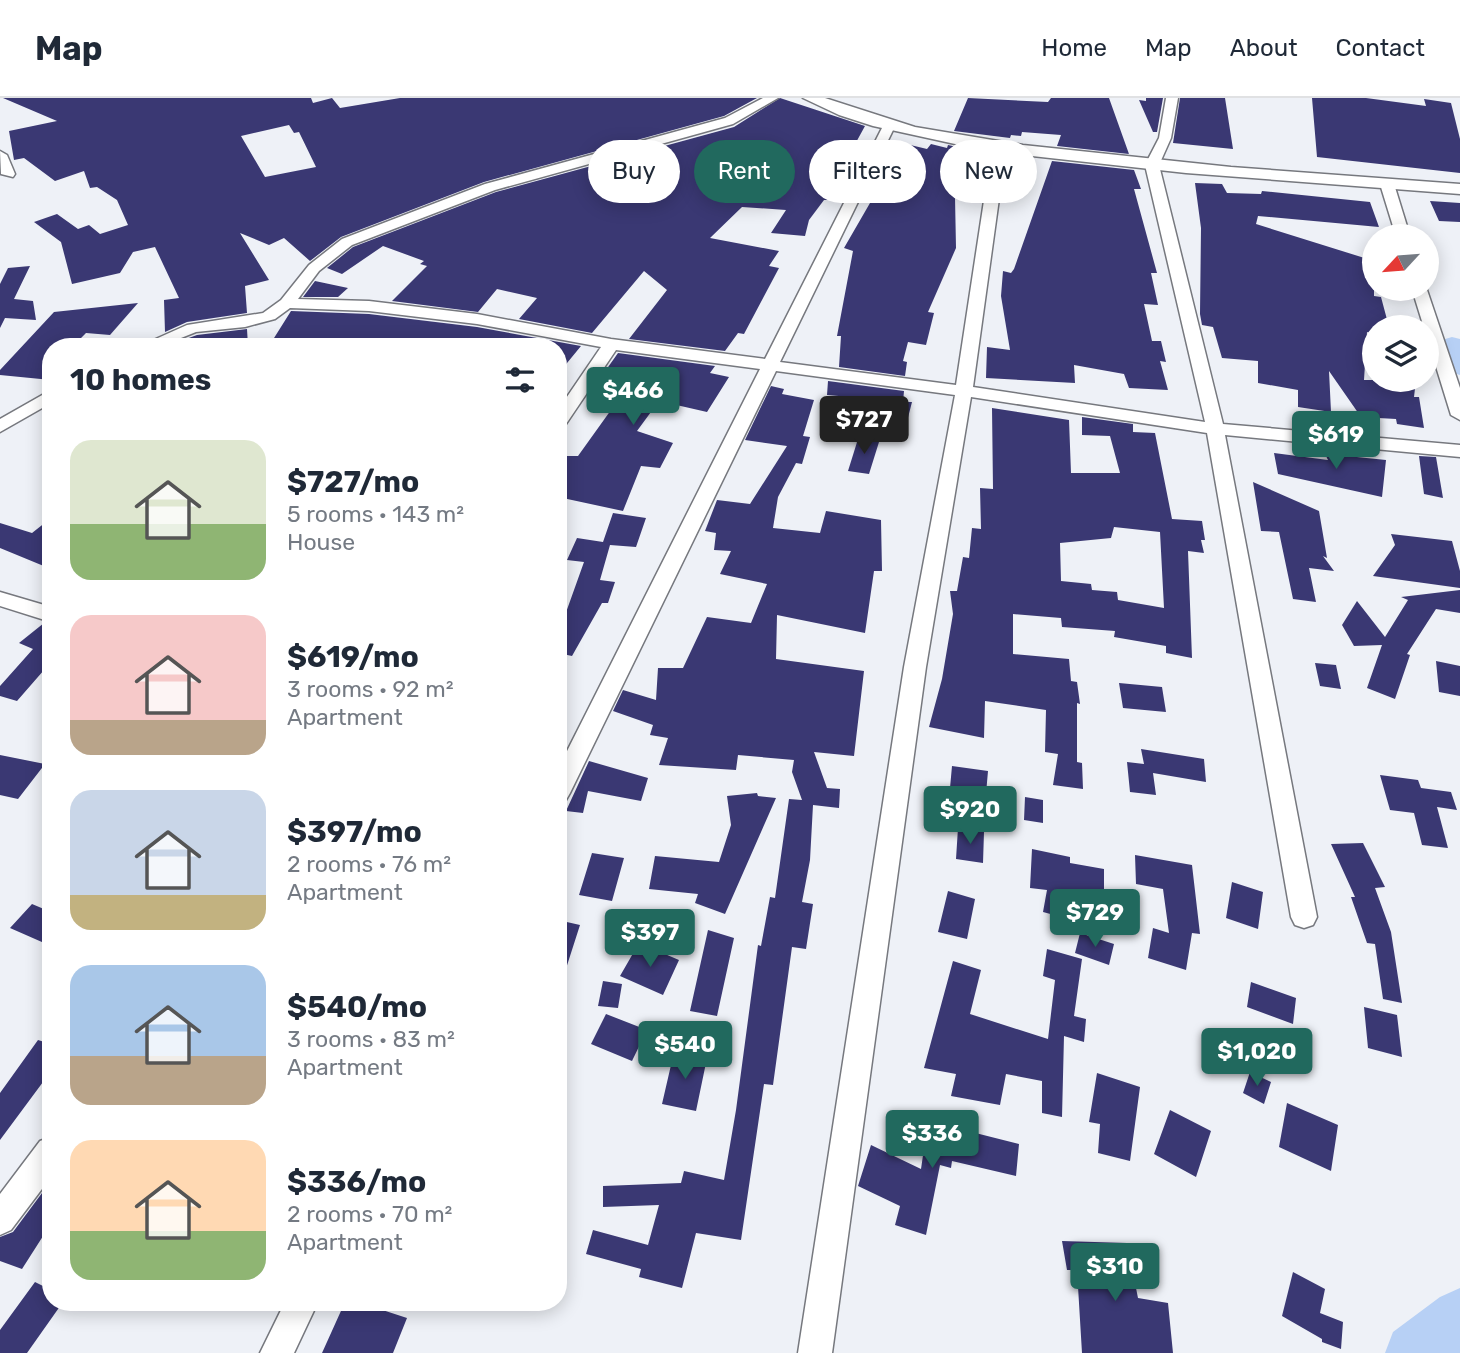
<!DOCTYPE html>
<html lang="en">
<head>
<meta charset="utf-8">
<style>
	body { margin:0; font-family:Rubik,sans-serif; background:#f2f2f3; color:#1f2937; height:100vh; display:flex; flex-direction:column; font-size:26px; white-space:nowrap }
	* { box-sizing:border-box; margin:0 }
	p { font-size:23px; color:#747a83 }
	.icon { flex:none; width:38px; height:38px; fill:none; stroke:currentColor; stroke-width:2; stroke-linecap:round; stroke-linejoin:round }
	.map { position:relative; flex:1; overflow:hidden }
	.drawer { position:absolute; left:42px; top:240px; width:525px; height:973px; display:flex; flex-direction:column; background:#fff; border-radius:28px; box-shadow:0 4px 18px #0003 }
	.drawer>* { flex:none }
	.banner { position:absolute; left:588px; top:42px; width:665px; height:63px; display:flex; gap:14px }
	.needle { width:46px; rotate:244deg }
	.fabs { position:absolute; left:1362px; top:126px; display:grid; gap:14px }
	.fabs a { display:grid; place-items:center; width:77px; height:77px; border-radius:50%; background:#fff; box-shadow:0 4px 18px #0003; font-size:35px }
	.price { position:absolute; translate:-50% -60px; padding:0 16px; border-radius:7px; background:#21695e; color:#fff; font-size:23px; line-height:46px; filter:drop-shadow(0 2px 4px #0008) }
	.price::after { content:''; position:absolute; left:50%; top:42px; width:21px; height:16px; margin-left:-10px; background:inherit; clip-path:polygon(0 0,100% 0,50% 100%) }
	.price.selected { background:#222; color:#fff }
	ul { padding:0; list-style:none }
	li { display:flex; align-items:center; gap:21px; height:175px; padding:0 28px }
	li span { display:grid; place-items:center; flex:none; width:196px; height:140px; border-radius:21px; color:#555 }
	li>.icon { margin-inline-start:auto }
	span .icon { width:84px; height:84px; fill:#fffc; stroke-width:1 }
	li b { font-size:30px }
	h2 { display:flex; justify-content:space-between; align-items:center; height:84px; padding:0 28px; font-size:30px }
	.chip { padding:0 24px; border-radius:32px; background:#fff; box-shadow:0 4px 18px #0003; font-size:24px; line-height:63px }
	.chip.selected { background:#21695e; color:#fff }
	header { display:flex; align-items:center; gap:42px; box-sizing:border-box; height:98px; padding:0 35px; background:#fff; border-bottom:2px solid #e0e1e3 }
	header strong { font-size:33px }
	nav { display:flex; gap:38px; margin-inline-start:auto; font-size:24px }
	.map>svg:first-child { display:block }
</style>
</head>
<body>
<header>
<strong>Map</strong>
<nav><a>Home</a><a>Map</a><a>About</a><a>Contact</a></nav>
</header>
<div class="map">
<svg width="1460" height="1255" viewBox="0 0 1460 1255">
	<rect width="100%" height="100%" fill="#eef1f7"/>
	<g fill="none" stroke-linecap="round" stroke-linejoin="round">
		<!-- river -->
		<path fill="#b7d0f5" fill-rule="evenodd" d="M1452,239L1460,241V277L1450,274L1438,248L1442,242Z
			M1460,1190V1255H1385L1393,1234L1440,1199Z"/>
	</g>
	<!-- building -->
	<path fill="#3a3873" fill-rule="evenodd" d="M3,0H311L313,5L332,0L340,10L400,0H757L724,18L484,84L341,139L310,163L284,140L269,147L240,135L269,182L245,188L247,215L187,224L165,234L164,202L179,200L155,149L133,154L120,175L72,186L61,144L34,124L57,116L78,131L89,127L100,136L128,127L117,102L97,89L90,90L84,73L55,83L24,60L14,62L9,33L57,23ZM289,27L294,35L299,34L316,69L265,79L241,38Z
		M780,0L865,28L836,81L852,82L843,102H824L809,122L805,138L771,135L786,112L742,109L710,140L779,153L769,168L779,170L744,236L738,235L725,253L629,241L667,192L644,173L592,235L519,221L537,200L497,191L478,214L392,203L427,168L420,166L424,163L383,148L342,176L327,170L353,149L496,94L734,29Z
		M968,0L1048,4L1051,0H1109L1129,56L1057,48L1061,37L1022,34L1021,38L1011,37L1010,40L954,33Z
		M1146,0H1163L1157,34H1153L1139,2L1146,3Z
		M1180,0H1225L1233,51L1173,45Z
		M1312,0H1366L1426,8L1424,1L1451,5L1460,41V75L1317,59Z
		M902,45L927,51L931,46L947,50L948,47L976,53L973,61L968,60L963,99H955L956,150L928,214L934,215L926,247L908,244L903,263L907,264L905,278L839,269L841,238H837L853,153L844,150L870,105L861,104L871,84L890,85Z
		M1052,63L1134,72L1141,91H1134L1157,175H1151L1158,207L1144,206L1152,243H1161L1166,264L1160,263L1168,292L1129,290L1124,276L1074,267L1075,285L986,280L987,249L1010,252L1001,198L1003,173L1011,175L1014,171Z
		M1195,85L1222,86L1227,95L1261,96L1262,93L1370,104L1379,129L1258,118L1256,126L1374,163V198L1381,199L1389,229H1374V236L1367,234L1364,282H1416L1414,299H1419L1424,330L1397,326L1396,321L1361,319L1329,273L1331,314L1298,309V292L1258,285V263L1222,260L1213,229L1202,227L1200,216L1201,130Z
		M1430,103L1460,105V124L1439,123Z
		M30,168L14,201L33,203L36,222L5,220L0,230V186L8,170Z
		M315,183L348,190L338,199H303Z
		M138,205L110,237L86,235L73,248H51V282L0,277V272L54,214Z
		M291,213L369,216L477,229L581,248L558,276V248H269Z
		M247,231L248,248L205,243L201,248H167L197,237Z
		M618,255L715,268L710,275L729,279L707,314L659,303L637,333L673,345L660,370L641,368L623,413L558,399V358H578L621,298L597,293L612,274L606,272Z
		M828,283L904,293L903,304H912L904,335L878,331L885,307L850,304V299L827,297Z
		M771,288L784,291L782,296L814,302L803,338L810,339L802,366L796,365L778,399L773,430L820,435L826,413L881,422L882,473H874L865,535L777,517L776,561L864,573L854,658L814,654L827,690L840,691L839,710L813,707L810,762L802,804L813,806L806,851L792,849L773,987L764,986L741,1142L696,1135L682,1190L639,1179L641,1171L586,1156L593,1132L648,1147L659,1107L603,1109V1088L681,1085L684,1073L724,1082L736,1012L758,847L761,848L770,799L775,800L789,701L802,702L792,674L794,662L738,657L736,672L659,667L668,640L650,637L653,627L613,613L623,592L656,602L658,570H683L707,519L751,525L767,486L720,476L731,453L714,452L716,435L705,433L717,402L750,406L787,348L745,342Z
		M992,310L1069,322L1071,375H1120L1110,338L1082,337V319L1133,326V334L1155,335L1172,421L1202,423L1205,442H1201L1204,455L1188,453L1192,560L1166,555V548L1114,539L1115,533L1062,529L1061,520L1013,516V556L1069,561L1071,583L1077,584L1080,606L1077,605V664L1082,665L1083,691L1053,687L1058,656L1045,654L1046,612L985,603L984,640L929,629L942,581L953,516L950,493H957L963,459L969,460L972,430L981,431L980,390L993,391ZM1114,429L1160,434L1164,510L1118,502L1117,494L1092,492L1091,486L1061,483L1060,445L1111,440Z
		M858,341L879,344L869,376L848,373Z
		M1322,350L1344,351L1347,358L1386,362L1382,399L1278,376L1274,355L1328,362Z
		M1419,358L1436,359L1443,400L1424,396Z
		M1253,384L1319,413L1327,460L1323,458L1334,473L1309,470L1316,504L1293,501L1279,434L1261,433Z
		M613,415L646,420L636,449L610,447L600,482L615,484L608,505H602L572,558L558,555V519L564,520L584,464L567,462L577,440L603,444Z
		M51,420V471L0,450V425L32,435Z
		M1391,436L1452,443L1460,473V490L1373,478L1395,447Z
		M1460,492V515L1436,511L1407,556L1410,557L1395,601L1367,590L1382,547L1354,548L1342,527L1357,503L1385,539L1408,502L1401,499Z
		M44,525L51,526V564L17,603L0,598V588L33,551L19,545Z
		M1436,563L1460,568V598L1439,594Z
		M1315,565L1336,567L1341,591L1320,588Z
		M1119,585L1162,589L1166,614L1123,610Z
		M1141,651L1204,661L1206,684L1153,675L1156,697L1130,694L1127,664L1144,666Z
		M0,657L45,666L18,701L0,697Z
		M589,663L648,680L641,703L588,693L583,715L566,713Z
		M952,668L988,673L986,696L950,690Z
		M1380,677L1418,682L1421,690L1451,694L1457,712L1437,709L1448,750L1422,747L1414,715L1390,712Z
		M757,695L758,698L776,700L725,816L695,805L698,796L649,791L655,758L719,764L731,727L727,698Z
		M1025,699L1043,702V725L1024,722Z
		M958,730L984,734L983,765L956,761Z
		M1363,745L1385,789L1375,790L1391,834L1402,905L1383,901L1375,846L1367,845L1351,799H1355L1331,746Z
		M1032,751L1070,759V765L1104,771V806L1083,802L1080,824L1043,814L1047,792L1030,790Z
		M592,755L624,760L612,803L579,797Z
		M1135,757L1192,767L1200,836L1192,835L1186,872L1148,860L1153,830L1169,835L1163,791L1136,786Z
		M1232,784L1263,794L1258,831L1226,820Z
		M948,793L975,801L967,841L938,834Z
		M32,806L51,814V848L10,830Z
		M558,822L580,827L562,883L558,882Z
		M708,832L734,840L717,918L690,913Z
		M1080,835L1114,846L1109,867L1075,855Z
		M639,845L679,862L663,897L620,878Z
		M1047,851L1082,861L1074,918L1086,921L1084,944L1064,938L1062,1019L1042,1015V983L1006,976L1000,1007L951,998L956,976L924,970L953,863L981,872L970,916L1048,941L1055,882L1043,878Z
		M603,883L622,886L618,910L598,908Z
		M1251,884L1296,900L1293,926L1247,909Z
		M1364,909L1397,917L1402,959L1368,950Z
		M606,916L647,932L632,963L591,946Z
		M38,942L51,946V987L43,984L0,1042V995Z
		M674,954L707,960L696,1013L662,1006Z
		M1250,974L1271,984L1264,1006L1243,995Z
		M1097,975L1140,989L1130,1063L1098,1055L1100,1026L1089,1024Z
		M1287,1005L1338,1027L1331,1073L1279,1049Z
		M1170,1012L1211,1033L1196,1079L1154,1056Z
		M928,1023L1019,1046L1016,1078L952,1063L951,1070L940,1067L926,1137L895,1127L900,1108L858,1088L871,1047L921,1071Z
		M45,1091L51,1093V1136L45,1135L22,1171L0,1163V1139L13,1134Z
		M1062,1143L1127,1145L1138,1200L1168,1205L1173,1255H1082L1077,1172H1067Z
		M1293,1174L1325,1191L1320,1215L1343,1224L1341,1251L1322,1244V1241L1282,1218Z
		M35,1184L51,1192V1204H63L27,1255H0V1232Z
		M345,1204H358L407,1220L393,1255H322Z"/>
	<g fill="none" stroke-linecap="round" stroke-linejoin="round">
		<!-- minor casing -->
		<g stroke="#76787e" stroke-width="3">
			<path id="minor" d="M763,0H778L733,26L495,92L352,147L319,173L298,201L369,203L477,216L611,241L765,261L883,28L889,24L895,28L780,264L956,287L992,50L999,46L1006,50L973,289L1205,324L1145,67L1159,40L1166,0H1178L1171,40L1159,67L1223,326L1460,347V359L1225,337L1317,819L1313,827L1304,830L1295,827L1291,819L1207,335L971,299L926,569L832,1255H798L904,569L955,297L776,273L570,695L566,702L558,705V671L760,271L616,252L564,329L558,330V312L601,249L477,226L369,213L290,210L275,221L245,229L196,234L161,248H140L187,227L263,215L281,202L309,167L342,141L485,86L725,20Z
				M0,53L7,57L15,76L13,79L1,76Z
				M1382,83L1394,86L1410,138H1396L1380,86Z
				M1426,189L1460,290V322L1451,317L1412,191Z
				M51,292V305L0,334V321Z
				M0,494L51,509V524L0,508Z
				M51,1039V1079L11,1132L0,1137V1096L40,1043Z
				M285,1204H318L294,1255H260Z"/>
		</g>
		<!-- major casing -->
		<g stroke="#76787e" stroke-width="3">
			<path id="major" d="M803,0H825L915,29L1023,47L1231,69L1460,86V96L1186,75L987,53L873,28L839,17Z"/>
		</g>
		<!-- minor -->
		<use href="#minor" fill="#fff" fill-rule="evenodd"/>
		<!-- major -->
		<use href="#major" fill="#fff" fill-rule="evenodd"/>
	</g>
</svg>
<div class="fabs">
<a><svg class="needle" viewBox="-14 -14 28 28"><path d="M0-13l5 13h-10z" fill="#e53935"/><path d="M0 13l5-13h-10z" fill="#747a83"/></svg></a>
<a><svg class="icon" aria-label="layers" viewBox="0 0 24 24"><path d="M12 4l9 5-9 5-9-5zM3 14l9 5 9-5"/></svg></a>
</div>
<b class="price" style="left:633px;top:329px">$466</b>
<b class="price selected" style="left:864px;top:358px">$727</b>
<b class="price" style="left:1336px;top:373px">$619</b>
<b class="price" style="left:970px;top:748px">$920</b>
<b class="price" style="left:1095px;top:851px">$729</b>
<b class="price" style="left:650px;top:871px">$397</b>
<b class="price" style="left:685px;top:983px">$540</b>
<b class="price" style="left:1257px;top:990px">$1,020</b>
<b class="price" style="left:932px;top:1072px">$336</b>
<b class="price" style="left:1115px;top:1205px">$310</b>
<div class="banner">
<a class="chip">Buy</a>
<a class="chip selected">Rent</a>
<a class="chip">Filters</a>
<a class="chip">New</a>
</div>
<section class="drawer">
<h2>10 homes<svg class="icon" aria-label="filters" viewBox="0 0 24 24"><path d="M4 7h16M4 17h16"/><circle cx="9" cy="7" r="2"/><circle cx="15" cy="17" r="2"/></svg></h2>
<ul>
<li><span style="background:linear-gradient(#dfe7d0 60%,#8fb573 0)"><svg class="icon" aria-label="home" viewBox="0 0 24 24"><path d="M3 11l9-7 9 7M6 9v11h12V9"/></svg></span><div><b>$727/mo</b><p>5 rooms · 143 m²</p><p>House</p></div></li>
<li><span style="background:linear-gradient(#f6c9c9 75%,#b9a48a 0)"><svg class="icon" aria-label="home" viewBox="0 0 24 24"><path d="M3 11l9-7 9 7M6 9v11h12V9"/></svg></span><div><b>$619/mo</b><p>3 rooms · 92 m²</p><p>Apartment</p></div></li>
<li><span style="background:linear-gradient(#c9d6e8 75%,#c2b280 0)"><svg class="icon" aria-label="home" viewBox="0 0 24 24"><path d="M3 11l9-7 9 7M6 9v11h12V9"/></svg></span><div><b>$397/mo</b><p>2 rooms · 76 m²</p><p>Apartment</p></div></li>
<li><span style="background:linear-gradient(#a9c7e8 65%,#b9a48a 0)"><svg class="icon" aria-label="home" viewBox="0 0 24 24"><path d="M3 11l9-7 9 7M6 9v11h12V9"/></svg></span><div><b>$540/mo</b><p>3 rooms · 83 m²</p><p>Apartment</p></div></li>
<li><span style="background:linear-gradient(#ffd9b3 65%,#8fb573 0)"><svg class="icon" aria-label="home" viewBox="0 0 24 24"><path d="M3 11l9-7 9 7M6 9v11h12V9"/></svg></span><div><b>$336/mo</b><p>2 rooms · 70 m²</p><p>Apartment</p></div></li>
</ul>
</section>
</div>
</body>
</html>
